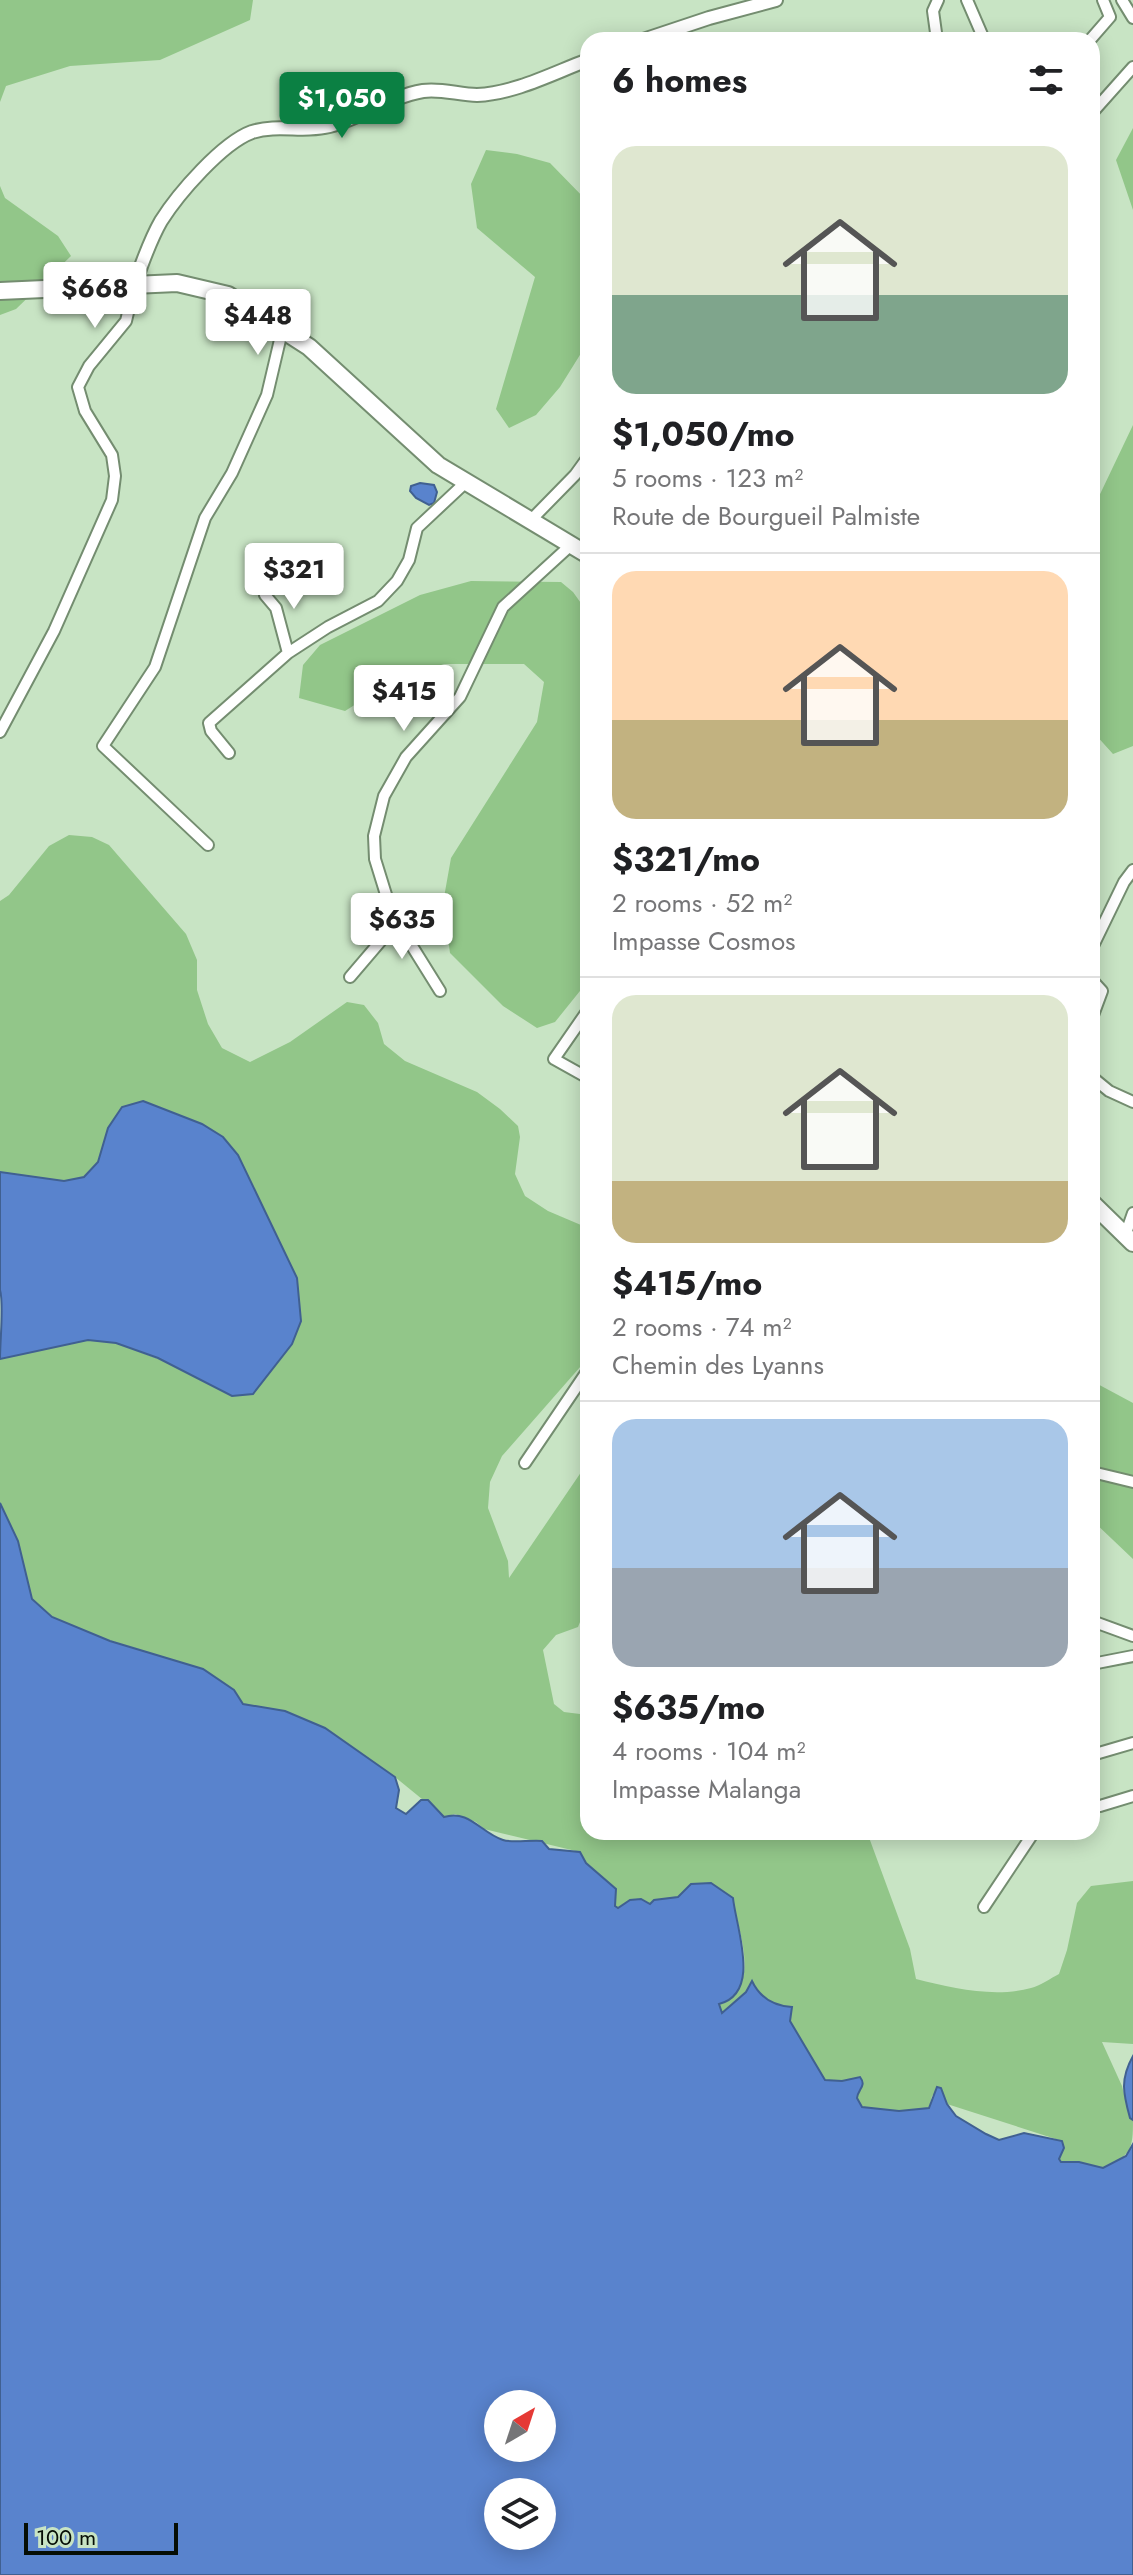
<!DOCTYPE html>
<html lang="en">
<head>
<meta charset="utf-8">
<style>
	body { margin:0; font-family:Jost,sans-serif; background:#f6f6f6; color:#202124; height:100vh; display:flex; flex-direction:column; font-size:30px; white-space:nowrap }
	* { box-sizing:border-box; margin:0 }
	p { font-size:26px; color:#757577 }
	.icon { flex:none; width:44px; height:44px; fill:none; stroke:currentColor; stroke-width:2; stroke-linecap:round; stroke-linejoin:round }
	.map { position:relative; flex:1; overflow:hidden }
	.panel { position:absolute; left:580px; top:32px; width:520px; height:1808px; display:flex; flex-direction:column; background:#fff; border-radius:24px; box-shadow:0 4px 20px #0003 }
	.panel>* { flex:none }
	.needle { width:52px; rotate:39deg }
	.buttons { position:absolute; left:484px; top:2390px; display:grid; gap:16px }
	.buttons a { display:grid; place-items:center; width:72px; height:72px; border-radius:50%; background:#fff; box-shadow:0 4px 20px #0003; font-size:40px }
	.scale { position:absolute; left:24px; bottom:20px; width:154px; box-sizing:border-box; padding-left:8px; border:4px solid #060e05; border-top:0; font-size:22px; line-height:28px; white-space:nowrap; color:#060e05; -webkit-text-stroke:6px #c8e4c4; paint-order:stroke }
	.price { position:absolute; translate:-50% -68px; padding:0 18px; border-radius:8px; background:#fff; color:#222; font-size:26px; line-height:52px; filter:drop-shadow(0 2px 4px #0008) }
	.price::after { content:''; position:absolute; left:50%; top:48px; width:24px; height:18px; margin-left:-12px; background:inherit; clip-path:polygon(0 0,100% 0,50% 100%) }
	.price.selected { background:#0b8043; color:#fff }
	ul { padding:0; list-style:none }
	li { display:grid; align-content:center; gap:16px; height:424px; padding:0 32px }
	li+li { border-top:2px solid #e0e0e0 }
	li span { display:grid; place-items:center; height:248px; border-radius:24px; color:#555 }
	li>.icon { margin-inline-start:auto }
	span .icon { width:144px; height:144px; fill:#fffc; stroke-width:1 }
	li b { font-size:34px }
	h2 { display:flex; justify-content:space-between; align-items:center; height:96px; padding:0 32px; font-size:34px }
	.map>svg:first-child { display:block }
</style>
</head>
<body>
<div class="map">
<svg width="1133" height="2575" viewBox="0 0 1133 2575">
	<rect width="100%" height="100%" fill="#c8e4c4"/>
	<!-- green -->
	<path fill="#92c689" d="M0,0H253L250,20L160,60L70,66L6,86L0,102Z
		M1133,128V210L1116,160Z
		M486,150L517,154L550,163L588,202V342L560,387L536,415L509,428L496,409L535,277L477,228L471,184Z
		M0,186L5,198L58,236L71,256L16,309L0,315Z
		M1133,425V746L1113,754L1094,733L1092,726V511Z
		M471,581L561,582L573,592L588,613V981L555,1022L537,1028L503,1006L450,953L443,903L451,858L537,722L544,682L524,664H444L391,682L345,711L299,698L303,665L320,645L420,595Z
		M69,835L92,837L109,845L186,934L197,960V990L208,1024L222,1048L250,1062L290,1042L347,1002L364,1005L378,1023L384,1044L405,1061L477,1092L500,1109L518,1126L520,1137L515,1174L525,1196L548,1211L588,1228V1358L502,1456L490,1482L488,1508L508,1561L509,1578L588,1462V1602L578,1627L556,1635L543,1650L554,1704L564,1712L588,1715V1832H867L910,1949L916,1979C953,1988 993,1998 1031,1988C1040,1986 1051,1978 1059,1974L1067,1950L1077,1903L1091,1886L1133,1881V2044L1102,2042L1122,2086L1130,2118L1133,2120C1133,2150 1131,2155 1103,2168L1079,2162H1061L1059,2160L1064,2148L1062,2141L947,2104L941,2088L932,2096L929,2108L899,2111L862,2107L857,2099L860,2077L842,2081L825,2080L790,2021L791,2007L774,2005L749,1985L746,1992L722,2013L719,2004C726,1997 736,1989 741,1981C752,1963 735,1918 733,1898L711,1883L691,1884L678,1897L650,1905L641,1899L630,1900L618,1908L615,1907L616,1889L585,1863L580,1852L484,1829L476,1822L455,1814L444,1817L395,1777L285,1711L243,1704L234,1690L138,1649L85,1633L52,1617L32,1599L18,1541L0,1503V1359L89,1340L116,1343L252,1394L292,1344L301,1321L297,1278L238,1155L202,1124L143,1101L108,1128L98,1162L84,1177L64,1181L0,1172V901L9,895L49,846Z
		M1092,1381L1133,1403V1559L1092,1520Z"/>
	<!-- water -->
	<path fill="#5983cd" stroke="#406091" stroke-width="2" fill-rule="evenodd" d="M420,483L434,485L437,492L434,503L429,505L416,498L410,491L411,486Z
		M143,1101L202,1124L223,1137L238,1155L297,1278L301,1321L292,1344L253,1394L232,1396L158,1358L116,1343L88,1340L0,1359C0,1341 4,1303 0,1290V1172L64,1181L84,1177L98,1162L108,1128L122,1107Z
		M0,1503L18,1541L32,1599L52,1617L110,1641L203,1669L234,1690L243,1704L285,1711L325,1728L395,1777L399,1790L396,1808L406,1814L421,1800H428L444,1817C469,1809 481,1833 503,1840C511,1843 530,1840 542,1841L549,1849L580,1852L586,1863L616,1889L615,1906L618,1908L630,1900L641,1899L650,1904L654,1900L678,1897L691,1884L711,1883L733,1898C736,1928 762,1993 719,2004L722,2013L746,1992L752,1981C760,1998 775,2006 792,2007L790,2021L825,2080L842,2081L860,2077C867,2086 858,2089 857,2098L862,2107L899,2111L929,2108L937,2087L941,2088L947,2104L956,2116L986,2134L999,2140L1024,2133L1062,2141L1064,2148L1059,2159L1061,2162H1079L1103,2168L1126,2156L1133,2144V2575H0ZM542,2404V2448H498V2404ZM542,2492V2536H498V2492Z
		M1133,2056V2120L1130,2118C1123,2093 1120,2079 1133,2056Z"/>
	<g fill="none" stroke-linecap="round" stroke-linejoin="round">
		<!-- minor casing -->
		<g stroke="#748d70" stroke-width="14">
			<path id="minor" d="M967,0L983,37
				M1122,0L1133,18
				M937,40L933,11L938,0
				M1090,40L1110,17L1103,0
				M1092,113L1133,67
				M530,521L575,475L588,457
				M288,653L276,608L265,595L270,584L293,570
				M0,732L54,631L112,500L115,476L112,455L85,411L78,387L89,366L126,321L135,283
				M229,753L211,731L209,723L288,653L328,627L378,601L397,581L409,560L417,528L465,483
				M208,845L103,746L155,667L205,518L232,473L267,395L283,327
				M392,914L440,991
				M1092,948L1124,882L1133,870
				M350,977L385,936L392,914L375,859L374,836L384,796L406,757L460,697L503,607L572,544
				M1092,980L1102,991L1092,1018
				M588,1010L554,1059L588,1078
				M1092,1077L1109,1091L1133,1102
				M1125,1236L1133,1213
				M525,1463L588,1370
				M1092,1472L1133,1482
				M1092,1621L1133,1636
				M1092,1664L1133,1656
				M1092,1755L1133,1743
				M1100,1806L1133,1796
				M984,1907L1034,1832"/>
		</g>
		<!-- tertiary casing -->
		<g stroke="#748d70" stroke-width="16">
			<path id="tertiary" d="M643,40L709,18L776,0
				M135,283C142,263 150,240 161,221C178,194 222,143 252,132C277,124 301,132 325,127C359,120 388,97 423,91C440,88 460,95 477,95C516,93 553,73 588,60"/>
		</g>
		<!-- primary casing -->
		<g stroke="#748d70" stroke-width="20">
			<path id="primary" d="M0,291L177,283L228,295L309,347L438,465L588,555
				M1092,1203L1133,1243"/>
		</g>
		<!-- minor -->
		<use href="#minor" stroke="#fff" stroke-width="10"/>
		<!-- tertiary -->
		<use href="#tertiary" stroke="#fff" stroke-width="12"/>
		<!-- primary -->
		<use href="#primary" stroke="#fff" stroke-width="16"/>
	</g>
</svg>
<div class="buttons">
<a><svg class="needle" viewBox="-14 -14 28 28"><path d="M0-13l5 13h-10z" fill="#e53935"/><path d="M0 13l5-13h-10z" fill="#757577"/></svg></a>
<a><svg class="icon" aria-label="layers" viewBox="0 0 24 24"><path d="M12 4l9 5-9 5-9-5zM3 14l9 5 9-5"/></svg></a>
</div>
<div class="scale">100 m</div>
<b class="price selected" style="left:342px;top:140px">$1,050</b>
<b class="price" style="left:95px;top:330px">$668</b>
<b class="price" style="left:258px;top:357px">$448</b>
<b class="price" style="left:294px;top:611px">$321</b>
<b class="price" style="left:404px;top:733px">$415</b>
<b class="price" style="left:402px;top:961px">$635</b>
<section class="panel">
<h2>6 homes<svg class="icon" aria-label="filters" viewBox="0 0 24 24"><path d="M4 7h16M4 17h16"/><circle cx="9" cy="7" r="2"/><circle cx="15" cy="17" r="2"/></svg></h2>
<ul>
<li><span style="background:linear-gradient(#dfe7d0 60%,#7fa58c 0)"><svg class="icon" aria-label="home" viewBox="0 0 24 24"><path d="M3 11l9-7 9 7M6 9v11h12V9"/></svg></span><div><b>$1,050/mo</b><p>5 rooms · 123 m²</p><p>Route de Bourgueil Palmiste</p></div></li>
<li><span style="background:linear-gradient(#ffd9b3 60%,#c2b280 0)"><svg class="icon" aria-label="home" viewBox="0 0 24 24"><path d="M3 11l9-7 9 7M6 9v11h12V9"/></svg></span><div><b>$321/mo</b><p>2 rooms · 52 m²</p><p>Impasse Cosmos</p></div></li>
<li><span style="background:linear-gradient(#dfe7d0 75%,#c2b280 0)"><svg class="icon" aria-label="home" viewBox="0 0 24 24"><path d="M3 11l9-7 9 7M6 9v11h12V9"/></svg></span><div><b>$415/mo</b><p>2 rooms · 74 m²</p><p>Chemin des Lyanns</p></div></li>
<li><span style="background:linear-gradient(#a9c7e8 60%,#9aa5b1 0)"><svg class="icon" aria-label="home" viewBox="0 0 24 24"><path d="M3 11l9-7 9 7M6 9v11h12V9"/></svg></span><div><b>$635/mo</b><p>4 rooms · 104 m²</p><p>Impasse Malanga</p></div></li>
</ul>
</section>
</div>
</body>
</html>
